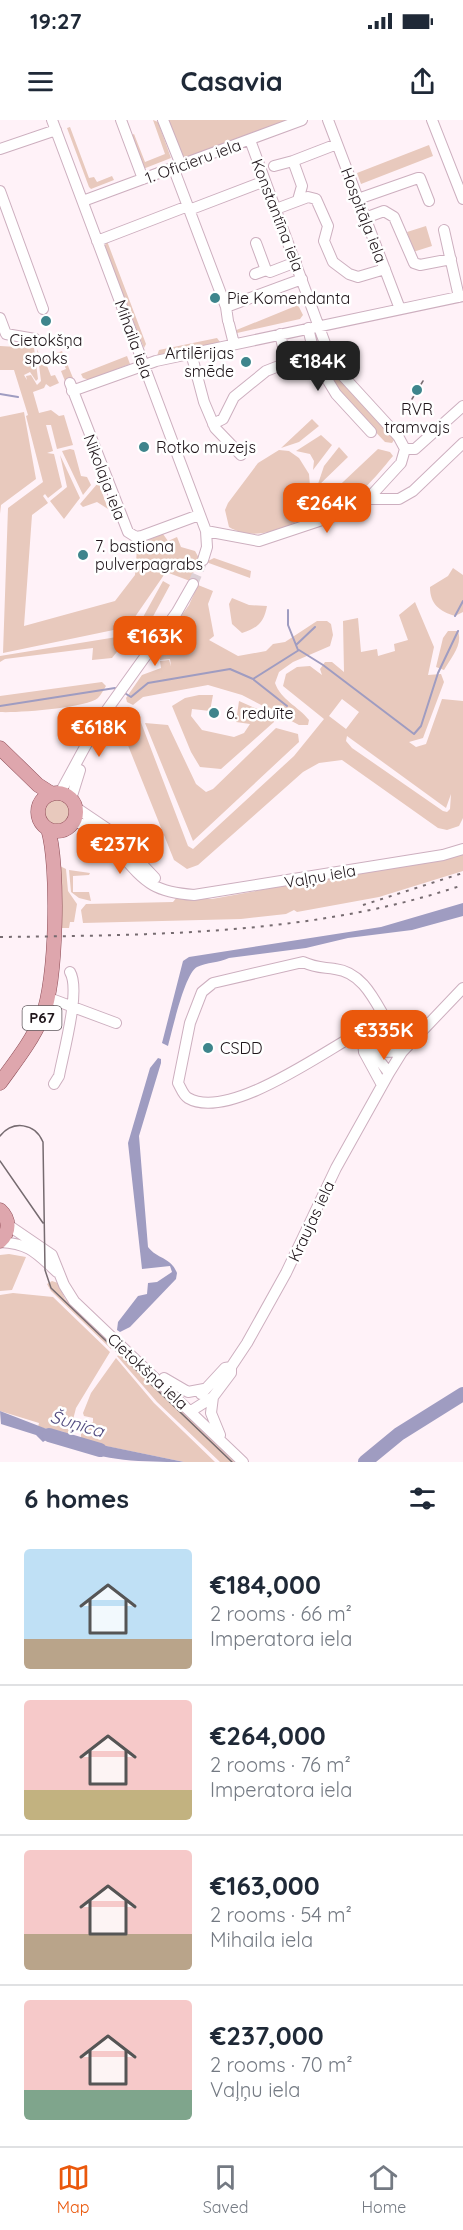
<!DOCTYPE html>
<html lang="en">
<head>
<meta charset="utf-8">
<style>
	body { margin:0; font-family:Quicksand,sans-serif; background:#f2f2f3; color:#1f2937; height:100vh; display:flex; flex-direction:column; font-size:22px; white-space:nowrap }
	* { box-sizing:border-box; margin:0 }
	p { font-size:20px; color:#747a83 }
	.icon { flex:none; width:33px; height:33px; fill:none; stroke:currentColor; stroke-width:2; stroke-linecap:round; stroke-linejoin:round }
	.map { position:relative; height:1342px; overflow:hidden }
	.details { display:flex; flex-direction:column; background:#fff; flex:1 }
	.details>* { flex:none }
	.price { position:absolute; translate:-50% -51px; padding:0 14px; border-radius:12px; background:#ea580c; color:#fff; font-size:20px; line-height:39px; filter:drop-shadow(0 2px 3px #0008) }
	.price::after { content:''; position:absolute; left:50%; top:36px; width:18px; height:14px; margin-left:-9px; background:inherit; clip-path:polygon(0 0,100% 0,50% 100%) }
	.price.current { background:#222; color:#fff }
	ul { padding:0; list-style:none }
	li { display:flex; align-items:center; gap:18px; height:150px; padding:0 24px }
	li+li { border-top:2px solid #e0e1e3 }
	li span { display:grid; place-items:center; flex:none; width:168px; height:120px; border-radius:6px; color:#555 }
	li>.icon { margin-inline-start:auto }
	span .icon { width:72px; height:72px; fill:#fffc; stroke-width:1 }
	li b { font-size:26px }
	h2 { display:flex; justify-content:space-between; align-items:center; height:72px; padding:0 24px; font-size:26px }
	.status { display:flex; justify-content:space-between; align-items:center; height:42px; padding:0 30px; background:#fff; direction:ltr }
	.status svg { height:16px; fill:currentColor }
	header { display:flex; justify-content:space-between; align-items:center; height:78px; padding:0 24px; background:#fff; font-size:27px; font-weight:800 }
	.tab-bar { display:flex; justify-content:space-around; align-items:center; height:84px; border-top:2px solid #e0e1e3; background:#fff; font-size:16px; color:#747a83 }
	.tab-bar a { display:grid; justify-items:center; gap:3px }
	.tab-bar .current { color:#ea580c }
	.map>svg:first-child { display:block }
</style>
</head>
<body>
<div class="status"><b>19:27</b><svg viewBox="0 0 49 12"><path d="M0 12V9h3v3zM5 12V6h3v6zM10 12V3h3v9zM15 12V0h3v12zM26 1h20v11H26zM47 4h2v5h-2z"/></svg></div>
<header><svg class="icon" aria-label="menu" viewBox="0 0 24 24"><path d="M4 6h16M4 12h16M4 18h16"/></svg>Casavia<svg class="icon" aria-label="share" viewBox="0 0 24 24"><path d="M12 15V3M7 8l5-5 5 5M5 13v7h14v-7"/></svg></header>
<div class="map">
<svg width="463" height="1342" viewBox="0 0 463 1342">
	<rect width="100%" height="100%" fill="#fff2f8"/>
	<!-- green -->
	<path fill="#e8c9bd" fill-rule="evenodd" d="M153,0L158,2L171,38L143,49L130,16L134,14L145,42L165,34Z
		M168,0H290L184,38Z
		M70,7L89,58L94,57L97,62L112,56L114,60L91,69L89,67L67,8Z
		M429,25L433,36L361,64L357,53Z
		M426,106L432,126L413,132L407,112Z
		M107,121L146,224L144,228L104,127Z
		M298,185L303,195L300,199L237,213L234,211Z
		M217,218L220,222L157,236L159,230Z
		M318,225L391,315L394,320L392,323L385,322L338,272L316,230Z
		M0,226L34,228L38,259L36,261L30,252L24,255L27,260L26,256L31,255L37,265L41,261L37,229L41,239L62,231L73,258L65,261L61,251L66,249L59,234L45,241L51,256L55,255L59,263L50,267L46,264L44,268L33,272L39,293L51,290L59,296L64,295L73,325L57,329L51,305H46L53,331L47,333L54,334L62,367L48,378L45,374L43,376L48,383L32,395L24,506L115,481L135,455L137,428L146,433L152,426L148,420L163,414L168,421L177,417L181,427L195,431L199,438L190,461L166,452L128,507L3,533L8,388L43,362L26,296L28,295L14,250H0Z
		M127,236L130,244L89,260L83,258L81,254Z
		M24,292L36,359L1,385L0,394V297Z
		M312,299L319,306L299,322L281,328Z
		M321,315L332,325L313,350L314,341L310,334L296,331Z
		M339,327L348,337L317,367L324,346Z
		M70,329L74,330L81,356L87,357L91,365L83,375L62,331Z
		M378,329L390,332L393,336C380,351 347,397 326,378Z
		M279,330L289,331L299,338L309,354L310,366L328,386C299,400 261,426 229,407L225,390L228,383L258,343Z
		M60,335L80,378L64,399L50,381L67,367Z
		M98,363L99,364L108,389L97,382L83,387L80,384Z
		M214,438L251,451L250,458L206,442Z
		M453,448L463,455V492L455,496C439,491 430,484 430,467L448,456Z
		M163,461L170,465L149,504L137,520L124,523L112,538L92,540L93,528L5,539L0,542V536L129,515L137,508Z
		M198,465L213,471L208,484L214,516L209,520L238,536L266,531L273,524L285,522L317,501H327L331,504L333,515L330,526L293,542L279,552L275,563C281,580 298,586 309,600L308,605H299L242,575L208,565L143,577L133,585L127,582L126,578L142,555L161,548L160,541L169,540L171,546L170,539L160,540L159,533L167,532L166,526V531L161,532L160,526L189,485Z
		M232,478L249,485L267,486C264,502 258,508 242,513L232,504L229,484Z
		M415,482L434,527L428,555L441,554L444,562L423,618L409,622L416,627L426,624L442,579L463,581V698L459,706L447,710L438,708L342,640L319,643L303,652L198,745L187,749L174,740L123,613L129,593L137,592L188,726L193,729L294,636L324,599L283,566L286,554L297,547L310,546L322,555L320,549L325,542H332L344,552L343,501L358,498L361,532L377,529L378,536L395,531L394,524L408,520L399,495ZM342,579L359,592L346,609L329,596ZM347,616L446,688L451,674L450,689L447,692L443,691L352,628L346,621Z
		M448,511H458C463,525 451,538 444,550L436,547L443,518Z
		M102,562L106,566C104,569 101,575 98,578C86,588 18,593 0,592V576Z
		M199,575H213L210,591L192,589L191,596L202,610L234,617L244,613L250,604L236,602L239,581L271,595L274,602L221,649L200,647L191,632L172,586L185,578Z
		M145,603L168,605L196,664L206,672L213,669L276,608L298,614L299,622L193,721Z
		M44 692a13 13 0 1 1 26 0a13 13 0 1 1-26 0Z
		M463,733V751L379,777L297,792L294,790L286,794L241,799L83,803L81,790L86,784L173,782L177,777L212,779Z
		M60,746L66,749L68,771L77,784L74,802H70L69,808H59Z
		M69,750L90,753L89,755L73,756V772H89L91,781L79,778L71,772Z
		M9,1134L26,1137L12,1170L0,1171V1135Z
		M52,1161L58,1163L65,1179L112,1224L111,1229L51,1171L47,1164Z
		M13,1173L53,1177L110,1232L76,1288L68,1319L64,1312L38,1307L39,1303L0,1291V1175Z
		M122,1234L235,1342H220L157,1282L117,1236Z
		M116,1238L154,1283L215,1342H184L81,1321V1309L85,1304L93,1302V1298L84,1296L83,1293L91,1273Z"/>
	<!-- water -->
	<path fill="#9f9cc1" d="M463,783V796L412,810L348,818L306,828L229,838C219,843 207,842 197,847C185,853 172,911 168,926L162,923L183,841L189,837L381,807Z
		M158,938L161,939V943L139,1016L148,1127C157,1139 171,1137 177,1153L176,1159L130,1207L120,1212L117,1210L118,1202L138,1176L147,1174L148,1163L157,1162L172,1152L170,1146L142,1149L128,1023L150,948Z
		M0,1291L65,1316V1322L46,1320L43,1322L36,1315L1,1304Z
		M92,1323L184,1342C159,1342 101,1342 84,1329V1326Z"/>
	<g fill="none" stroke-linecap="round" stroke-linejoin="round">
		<!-- stream -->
		<path stroke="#9f9cc1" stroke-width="2" d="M0,274L18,277
			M288,490V505L298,530
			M455,496L463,481
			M296,525L315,507
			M254,560L287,586
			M123,572L131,577L148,563L230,549L253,559L299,530L323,545L414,614L421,606L438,553L458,511
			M0,586L115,568"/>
		<!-- river -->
		<path stroke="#9f9cc1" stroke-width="14" d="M49,1315L100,1330
			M365,1342L399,1314L463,1274"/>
		<!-- minor-tunnel -->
		<path stroke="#ddd1d7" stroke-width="10" stroke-dasharray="10 5" stroke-linecap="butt" d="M193,464L203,440"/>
		<!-- minor casing -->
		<g stroke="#cdafbf" stroke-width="12">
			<path id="minor" d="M52,0L206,411L207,427L203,440
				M121,0L143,59
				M163,0L181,45
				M328,0L400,189
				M432,0L463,79
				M0,29L56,10
				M274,46L293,41
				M173,47L226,187L228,201
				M0,71L43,189
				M358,79L418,58H420L429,81
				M298,80L302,66L293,41L337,24
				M83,81L302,0
				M276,89L308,77L316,79L328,106L324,121L333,142L349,154L358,157L385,149
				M189,90L265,61
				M365,98L384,91L394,97L414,143L420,145L451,139
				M444,110L459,177
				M97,121L188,86
				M256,123L266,150L270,152L296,142
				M255,154L266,150
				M226,187L302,159
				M0,198L6,214L35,219
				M229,204L234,224
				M308,208L316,241L336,274L371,312
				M191,233L204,282L215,308L241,335
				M70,263L128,412L136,417L142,416L199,395
				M72,271L156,241L463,176
				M213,304L223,299L234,277L266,251L284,244L286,240L280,214
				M405,329H415L463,286
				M368,379H399L413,371L463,323
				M206,411L259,421L337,395L368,379L401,343L405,329L398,316L333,245L250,20
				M60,673L99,601L177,492L193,464
				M71,679L80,650
				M75,687L112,712L155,758
				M73,702C110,706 124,748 153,765C165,772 181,774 194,775L443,735L463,729
				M49,878L116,903
				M355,915L385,898C373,877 361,852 335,849C322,847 316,848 303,842L213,863L202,872L190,903L178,963C181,968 183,975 188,978C227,1001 319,935 355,915L372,931L389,953
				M363,922L364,932L382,965
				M372,931L402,932
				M54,964L59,956C63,934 81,870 70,852
				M8,1105L52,1135L64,1165L74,1181L243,1342
				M0,1122C31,1124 36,1133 57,1152
				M164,1258L188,1272L204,1269
				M201,1274L225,1248L231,1247
				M213,1277L211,1293L220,1315
				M191,1291L213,1277L231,1253V1247L247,1223L286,1153L336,1048L389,953L402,932L463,868"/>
		</g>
		<!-- major casing -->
		<g stroke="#8d4c56" stroke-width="15">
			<path id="major" d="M0,628L38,665L52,674
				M38 692a19 19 0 1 1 38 0a19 19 0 1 1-38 0Z
				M0,963C15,942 32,921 42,897C57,862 59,745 48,709
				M0,1090C10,1099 10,1112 0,1121"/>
		</g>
		<!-- minor -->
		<use href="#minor" stroke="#fff" stroke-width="10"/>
		<!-- major -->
		<use href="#major" stroke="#dea6ad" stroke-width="14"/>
		<!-- tram -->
		<path stroke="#766b70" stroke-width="1.5" d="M412,279L423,261
			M0,1016C13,1000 35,1003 43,1022L45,1150L51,1168L232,1342
			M0,1041L43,1103"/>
		<!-- rail -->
		<path stroke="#766b70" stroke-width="2" stroke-dasharray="3 6" stroke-linecap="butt" d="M363,785L463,753
			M0,817C155,815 315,815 463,765"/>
	</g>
	<!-- markers -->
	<g fill="#3e858c" stroke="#fff" stroke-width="2">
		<circle cx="215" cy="178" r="6"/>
		<circle cx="46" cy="201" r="6"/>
		<circle cx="246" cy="242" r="6"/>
		<circle cx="417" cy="270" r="6"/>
		<circle cx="144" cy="327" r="6"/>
		<circle cx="83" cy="435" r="6"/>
		<circle cx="214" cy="593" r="6"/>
		<circle cx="208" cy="928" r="6"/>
	</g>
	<g text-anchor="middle" stroke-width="5" stroke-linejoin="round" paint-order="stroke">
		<!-- shield labels -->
		<rect fill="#fff" stroke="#625b5f" stroke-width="1.5" x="22.5" y="886" width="39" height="24" rx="4.5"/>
		<g font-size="15" font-weight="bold" fill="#1f151a">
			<text x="42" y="903">P67</text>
		</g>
		<!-- street labels -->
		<g font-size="16" fill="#1f151a" stroke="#fff">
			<text transform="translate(193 41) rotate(-20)" y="6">1. Oficieru iela</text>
			<text transform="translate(278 95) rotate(69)" y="6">Konstantīna iela</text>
			<text transform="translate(364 95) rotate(69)" y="6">Hospitāļa iela</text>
			<text transform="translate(134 219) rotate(70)" y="6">Mihaila iela</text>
			<text transform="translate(105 357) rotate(69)" y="6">Nikolaja iela</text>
			<text transform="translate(320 756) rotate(-10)" y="6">Vaļņu iela</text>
			<text transform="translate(311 1101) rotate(-65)" y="6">Kraujas iela</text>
			<text transform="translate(148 1251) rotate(43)" y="6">Cietokšņa iela</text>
		</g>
		<!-- poi labels -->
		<g font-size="16" fill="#1f151a" stroke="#fff" text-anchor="start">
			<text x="227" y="184">Pie Komendanta</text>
			<text x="46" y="226" text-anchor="middle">Cietokšņa<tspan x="46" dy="18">spoks</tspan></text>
			<text x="234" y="239" text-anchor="end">Artilērijas<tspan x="234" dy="18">smēde</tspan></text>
			<text x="417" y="295" text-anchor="middle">RVR<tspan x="417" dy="18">tramvajs</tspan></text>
			<text x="156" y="333">Rotko muzejs</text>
			<text x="95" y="432">7. bastiona<tspan x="95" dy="18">pulverpagrabs</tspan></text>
			<text x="226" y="599">6. reduīte</text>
			<text x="220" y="934">CSDD</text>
		</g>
		<!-- water labels -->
		<g font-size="18" font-style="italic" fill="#514b7f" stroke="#fff">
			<text transform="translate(77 1304) rotate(17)" y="6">Šuņica</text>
		</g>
	</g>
</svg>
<b class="price current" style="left:318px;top:272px">€184K</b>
<b class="price" style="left:327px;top:414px">€264K</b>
<b class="price" style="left:155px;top:547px">€163K</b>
<b class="price" style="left:99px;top:638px">€618K</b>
<b class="price" style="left:120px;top:755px">€237K</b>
<b class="price" style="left:384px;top:941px">€335K</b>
</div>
<section class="details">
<h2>6 homes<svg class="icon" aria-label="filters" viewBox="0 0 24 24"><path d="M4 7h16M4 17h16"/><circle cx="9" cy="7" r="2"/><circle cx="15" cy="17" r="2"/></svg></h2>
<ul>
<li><span style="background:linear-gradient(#bfe0f5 75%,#b9a48a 0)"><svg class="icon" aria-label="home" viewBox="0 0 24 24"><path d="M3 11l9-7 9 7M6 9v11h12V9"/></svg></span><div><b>€184,000</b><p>2 rooms · 66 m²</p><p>Imperatora iela</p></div></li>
<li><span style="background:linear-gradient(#f6c9c9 75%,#c2b280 0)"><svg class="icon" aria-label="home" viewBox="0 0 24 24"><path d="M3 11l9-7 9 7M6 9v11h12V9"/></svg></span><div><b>€264,000</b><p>2 rooms · 76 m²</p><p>Imperatora iela</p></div></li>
<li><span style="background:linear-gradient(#f6c9c9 70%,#b9a48a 0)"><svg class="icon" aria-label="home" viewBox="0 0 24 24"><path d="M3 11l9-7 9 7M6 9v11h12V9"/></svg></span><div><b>€163,000</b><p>2 rooms · 54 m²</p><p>Mihaila iela</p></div></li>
<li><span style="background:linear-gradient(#f6c9c9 75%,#7fa58c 0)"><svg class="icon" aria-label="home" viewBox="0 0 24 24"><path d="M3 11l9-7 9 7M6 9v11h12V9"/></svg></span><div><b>€237,000</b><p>2 rooms · 70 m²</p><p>Vaļņu iela</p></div></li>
</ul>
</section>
<nav class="tab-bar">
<a class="current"><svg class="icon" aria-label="map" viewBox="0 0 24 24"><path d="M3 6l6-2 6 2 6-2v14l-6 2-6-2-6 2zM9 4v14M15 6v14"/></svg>Map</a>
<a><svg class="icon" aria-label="saved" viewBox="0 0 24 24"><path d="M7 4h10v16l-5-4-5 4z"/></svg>Saved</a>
<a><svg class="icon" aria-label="home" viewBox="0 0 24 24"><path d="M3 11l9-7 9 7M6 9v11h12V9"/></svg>Home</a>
</nav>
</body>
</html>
